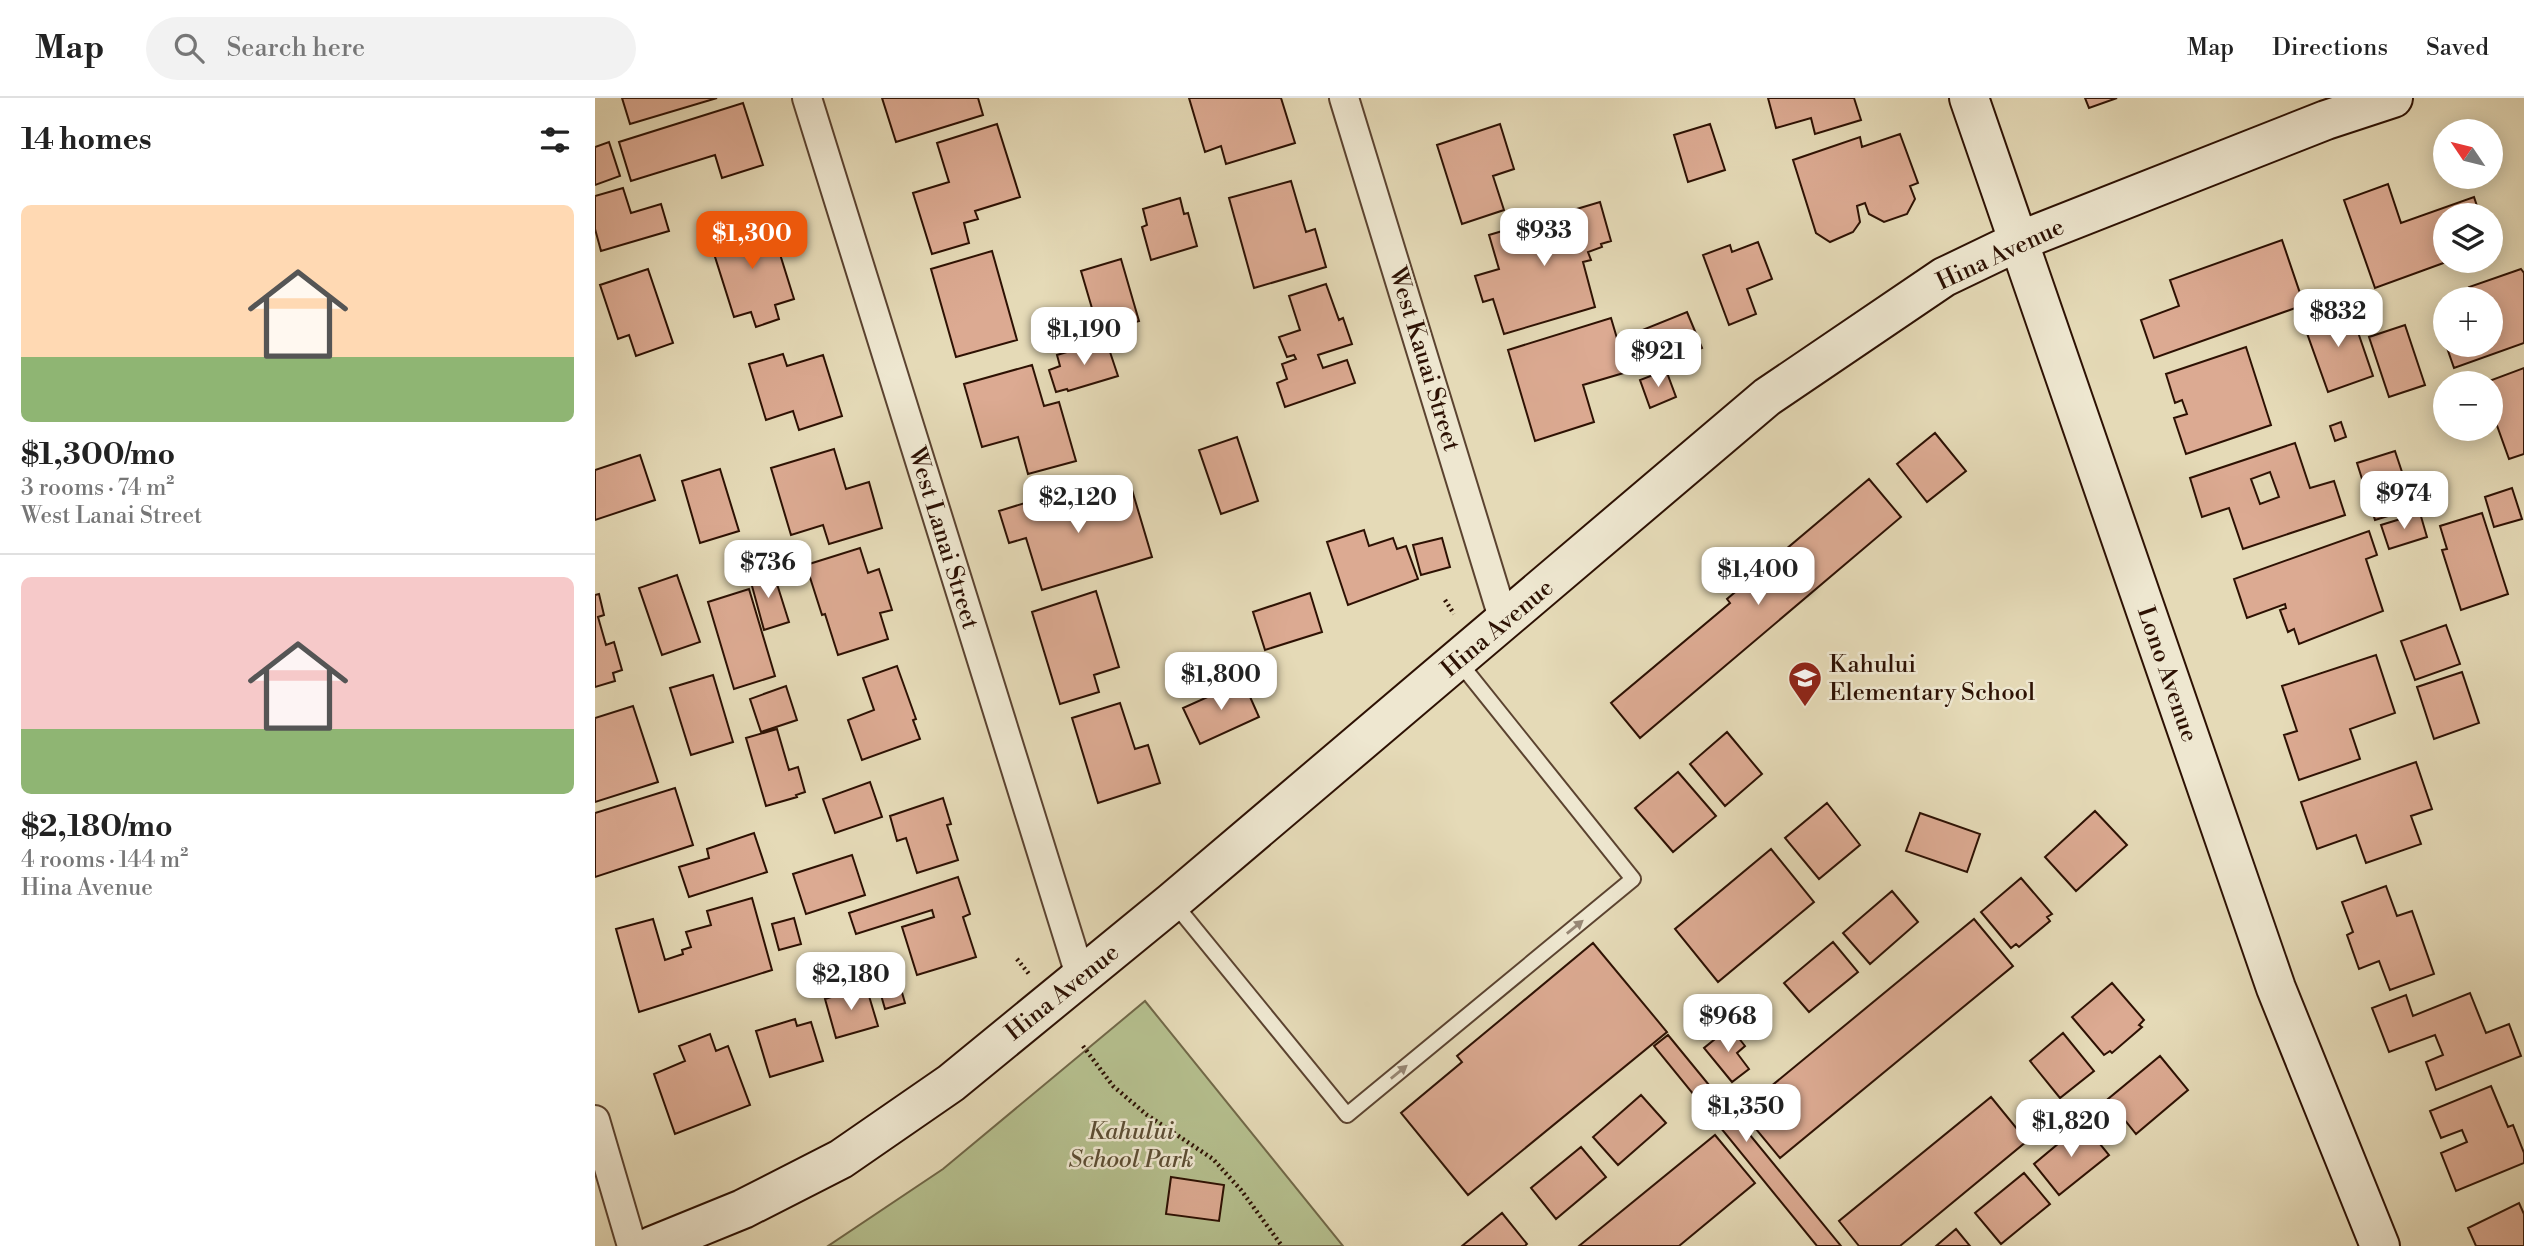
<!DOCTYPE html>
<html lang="en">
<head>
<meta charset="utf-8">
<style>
	body { margin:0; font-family:"Libre Bodoni",serif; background:#f2f2f2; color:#222; height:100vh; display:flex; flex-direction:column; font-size:26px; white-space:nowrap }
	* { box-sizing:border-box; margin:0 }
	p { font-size:23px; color:#767676 }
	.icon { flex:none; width:38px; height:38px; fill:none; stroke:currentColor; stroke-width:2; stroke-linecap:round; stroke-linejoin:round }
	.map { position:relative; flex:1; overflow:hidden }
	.details { display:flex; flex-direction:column; background:#fff; width:595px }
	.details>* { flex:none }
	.needle { width:46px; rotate:305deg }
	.tools { position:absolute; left:1838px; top:21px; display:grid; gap:14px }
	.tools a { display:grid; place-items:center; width:70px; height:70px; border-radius:50%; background:#fff; box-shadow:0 4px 18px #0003; font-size:35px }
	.price { position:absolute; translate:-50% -60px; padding:0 16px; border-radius:14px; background:#fff; color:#222; font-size:23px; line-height:46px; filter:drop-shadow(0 2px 4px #0008) }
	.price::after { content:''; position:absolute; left:50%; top:42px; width:21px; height:16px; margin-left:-10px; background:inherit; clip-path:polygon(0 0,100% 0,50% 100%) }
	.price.active { background:#ea580c; color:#fff }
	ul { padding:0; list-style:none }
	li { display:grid; align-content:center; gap:14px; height:371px; padding:0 21px }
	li+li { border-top:2px solid #e0e0e0 }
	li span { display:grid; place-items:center; height:217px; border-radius:10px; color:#555 }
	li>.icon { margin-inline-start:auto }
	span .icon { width:126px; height:126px; fill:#fffc; stroke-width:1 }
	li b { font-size:30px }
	h2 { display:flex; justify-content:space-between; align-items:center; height:84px; padding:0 21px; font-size:30px }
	header { display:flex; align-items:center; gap:42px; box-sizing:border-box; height:98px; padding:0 35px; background:#fff; border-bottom:2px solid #e0e0e0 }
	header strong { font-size:33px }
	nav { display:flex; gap:38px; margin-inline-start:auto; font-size:24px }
	.search { width:490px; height:63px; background:#f2f2f2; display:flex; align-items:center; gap:18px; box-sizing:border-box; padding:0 24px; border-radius:38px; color:#767676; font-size:26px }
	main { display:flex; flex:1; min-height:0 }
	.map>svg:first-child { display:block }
</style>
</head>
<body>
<header>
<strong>Map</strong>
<div class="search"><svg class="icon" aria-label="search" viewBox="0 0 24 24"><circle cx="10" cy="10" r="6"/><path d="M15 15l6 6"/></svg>Search here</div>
<nav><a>Map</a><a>Directions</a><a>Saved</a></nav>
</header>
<main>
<section class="details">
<h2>14 homes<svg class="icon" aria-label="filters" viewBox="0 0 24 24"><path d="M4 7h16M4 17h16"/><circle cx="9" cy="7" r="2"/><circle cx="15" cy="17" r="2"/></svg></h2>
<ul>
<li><span style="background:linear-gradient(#ffd9b3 70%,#8fb573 0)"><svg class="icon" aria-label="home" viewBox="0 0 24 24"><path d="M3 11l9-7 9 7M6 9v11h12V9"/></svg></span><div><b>$1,300/mo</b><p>3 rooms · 74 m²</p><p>West Lanai Street</p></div></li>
<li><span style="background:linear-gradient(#f6c9c9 70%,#8fb573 0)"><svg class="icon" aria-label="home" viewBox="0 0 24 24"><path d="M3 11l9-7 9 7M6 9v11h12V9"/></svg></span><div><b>$2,180/mo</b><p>4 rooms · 144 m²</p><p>Hina Avenue</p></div></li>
</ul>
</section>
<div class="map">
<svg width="1929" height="1148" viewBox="0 0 1929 1148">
	<rect width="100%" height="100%" fill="#e5dab7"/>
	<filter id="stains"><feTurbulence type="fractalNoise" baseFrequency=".00286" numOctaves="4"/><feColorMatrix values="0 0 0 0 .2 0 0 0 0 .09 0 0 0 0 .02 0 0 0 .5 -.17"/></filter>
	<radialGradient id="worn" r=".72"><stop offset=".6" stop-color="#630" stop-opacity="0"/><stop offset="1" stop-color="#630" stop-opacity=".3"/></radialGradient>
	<!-- green -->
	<path fill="#b5bf8e" stroke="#716848" stroke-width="2" d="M550,903L748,1148H233L348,1071Z"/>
	<!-- building -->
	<path fill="#dcaa92" stroke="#2d1103" stroke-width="2" fill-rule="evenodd" d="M27,0H122L35,26Z
		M287,0H383L388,17L301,44Z
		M594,0H686L700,45L631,66L626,48L610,54Z
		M1173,0H1259L1266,22L1220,36L1216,20L1181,30Z
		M1490,0H1522L1494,10Z
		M148,5L168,67L127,80L120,57L36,83L24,44Z
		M402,26L425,99L380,113L383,121L369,125L374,145L337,156L318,95L354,84L342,45Z
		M905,26L919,71L898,78L909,112L867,126L842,47Z
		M1115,26L1130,72L1093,84L1079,37Z
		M1305,36L1323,85L1315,88L1320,101L1312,116L1289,124L1274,116L1270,105L1262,108L1265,124L1258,134L1235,144L1221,135L1198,62L1265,39L1267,49Z
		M14,44L25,78L0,87V49Z
		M696,83L711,134L720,131L731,169L659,190L634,100Z
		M1793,86L1806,125L1879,99L1885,117H1850V163H1854L1780,190L1749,102Z
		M28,90L36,115L66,106L74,133L6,153L0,131V98Z
		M585,100L589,116L593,115L602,148L556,162L547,129L552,127L548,111Z
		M1005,104L1016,143L1006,146L1007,149L993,154L996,162L988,164L1000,209L909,236L898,201L888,204L880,178L904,171L894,137Z
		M174,121L199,201L180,207L184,221L161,229L156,214L139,219L114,140Z
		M1687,142L1709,207L1559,260L1546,222L1584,208L1575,182Z
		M1163,144L1177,181L1152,191L1161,216L1134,227L1108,157L1135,147L1137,154Z
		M397,153L422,242L361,259L336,171Z
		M526,161L544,223L504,234L486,173Z
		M53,171L78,245L41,258L34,237L23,241L5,187Z
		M1926,171L1929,175V245L1859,270L1851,247H1895V201H1878L1874,189Z
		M731,186L744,222L748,220L757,246L723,257L728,270L752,262L760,285L690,309L682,285L692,281L687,266L701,261L699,257L692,259L684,239L705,232L694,198Z
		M1754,208L1778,278L1733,294L1708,224Z
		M1092,214L1107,250L1050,273L1035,237Z
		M1016,220L1032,274L988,287L999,324L940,343L913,252Z
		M1810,227L1830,287L1794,299L1774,239Z
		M511,242L523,278L473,293L472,291L461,294L454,272L465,268L462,257Z
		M1651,249L1676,327L1591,356L1579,320L1592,316L1587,302L1580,305L1571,276Z
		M188,256L192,268L228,257L247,318L204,332L198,313L171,322L154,266Z
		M437,267L449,308L464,304L481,363L433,376L423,339L387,349L369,286Z
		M1929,270V356L1914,361L1895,308V305L1901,303L1894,283Z
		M1071,272L1081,299L1055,310L1045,282Z
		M1746,324L1751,339L1740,343L1735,328Z
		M1340,335L1371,373L1332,404L1302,366Z
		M642,339L663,403L626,416L604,352Z
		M1700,345L1715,390L1739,383L1750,417L1648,451L1634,410L1607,419L1595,380ZM1675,374L1684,399L1665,406L1656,381Z
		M239,351L251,391L274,384L287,430L234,446L228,427L196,437L176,370Z
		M1800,353L1819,410L1780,422L1762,365Z
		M45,357L60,402L0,422V372Z
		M125,371L144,433L105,445L87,383Z
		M1274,381L1306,419L1045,640L1016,605L1135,505L1132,501Z
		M482,389L487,407L537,392L557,459L447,492L431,440L414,445L404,413Z
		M1917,390L1927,421L1899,429L1890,399Z
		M1825,415L1832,439L1794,451L1786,427Z
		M1887,415L1913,496L1866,512L1847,452L1852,451L1845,428Z
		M769,432L774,448L798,440L802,451L811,448L823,481L753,507L732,444Z
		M1774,433L1782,457L1771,461L1788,513L1704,546L1699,531L1693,534L1685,512L1691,510L1690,506L1652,520L1639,481Z
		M847,440L855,469L826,477L818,447Z
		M265,450L273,475L284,471L297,512L285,515L293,541L243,557L230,516L227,517L211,467Z
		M174,470L179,487L182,486L194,524L169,532L154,477Z
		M82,477L105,544L67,557L44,490Z
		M154,491L180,578L139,591L113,504Z
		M501,493L524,569L499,577L504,594L465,606L437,514Z
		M715,495L727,534L670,552L658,514Z
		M4,496L9,517L3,519L11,547L19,544L27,572L18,575L20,583L0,589V497Z
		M1851,527L1865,566L1820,582L1806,543Z
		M1781,557L1800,615L1755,631L1765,661L1704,682L1689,637L1702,633L1687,588Z
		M302,568L321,621L318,622L325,641L267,662L253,622L279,612L268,580Z
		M1867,574L1884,625L1839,641L1822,589Z
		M118,577L138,644L96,657L75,590Z
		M648,583L664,619L605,646L588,610Z
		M191,588L202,622L166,634L155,601Z
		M525,605L540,651L553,647L565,685L503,705L477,620Z
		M38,608L63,684L0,704V620Z
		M182,631L194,672L203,669L210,694L201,697L202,699L171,708L151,640Z
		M1132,634L1167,676L1130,708L1095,666Z
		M1821,664L1837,711L1816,718L1826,746L1771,765L1761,737L1722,751L1706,704Z
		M1083,674L1121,718L1078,754L1040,710Z
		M275,684L287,719L240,735L228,701Z
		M80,690L98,747L0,779V715Z
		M348,700L356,726L352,727L363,762L322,775L311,740L302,743L295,718Z
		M1232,705L1265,747L1224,781L1190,740Z
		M1500,713L1532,747L1481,793L1450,759Z
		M1325,715L1385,736L1372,774L1311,753Z
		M159,735L172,774L94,799L84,769L114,760L112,751Z
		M1176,751L1219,804L1123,884L1080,831Z
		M257,757L270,797L211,816L198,776Z
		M363,779L375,816L368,819L381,859L322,877L307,829L339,819L337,812L261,836L254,815Z
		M1426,780L1457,816L1452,819L1455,823L1424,849L1421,846L1416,850L1386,814Z
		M1791,788L1802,818L1817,813L1839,876L1795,892L1784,863L1764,871L1752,837L1758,834L1747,804Z
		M1297,793L1323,824L1275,866L1248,835Z
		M157,800L177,872L44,914L21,831L58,821L70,862L88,856L87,852L96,849L91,834L116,827L112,813Z
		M199,820L206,846L184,852L177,826Z
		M1379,821L1418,868L1185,1060L1146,1013Z
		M1238,844L1263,874L1214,914L1189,885Z
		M998,845L1072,934L873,1097L806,1015L867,964L862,958Z
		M300,870L310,905L290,911L280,876Z
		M1517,885L1549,922L1544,927L1547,929L1517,955L1515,953L1509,957L1477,919Z
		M271,888L283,928L241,940L230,901Z
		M1875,895L1891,935L1914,926L1926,958L1841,992L1831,964L1848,957L1840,937L1794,954L1777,910L1811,897L1818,918Z
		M200,921L202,928L216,924L228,963L175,979L161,933Z
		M1135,929L1150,948L1142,955L1154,971L1137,984L1109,950Z
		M1468,935L1499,973L1465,1000L1435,963Z
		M115,936L121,953L133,948L155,1007L80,1036L59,976L90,963L84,948Z
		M1073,937L1246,1148H1222L1059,948Z
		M1565,958L1593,992L1541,1036L1513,1001Z
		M1896,988L1913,1029L1918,1027L1929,1055V1065L1861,1093L1846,1055L1872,1044L1867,1032L1846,1040L1835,1013Z
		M1046,997L1071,1025L1023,1067L998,1039Z
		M1396,999L1432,1043L1305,1148H1264L1244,1123Z
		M1488,1025L1514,1057L1464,1097L1439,1066Z
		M1120,1037L1160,1085L1084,1148H984Z
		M986,1049L1011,1079L961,1121L936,1090Z
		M1429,1075L1455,1106L1406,1146L1380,1115Z
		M576,1079L629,1087L624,1123L571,1116Z
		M1924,1105L1929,1116V1148H1881L1873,1130Z
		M907,1115L932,1146L930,1148H867Z
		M1361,1131L1375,1148H1341Z"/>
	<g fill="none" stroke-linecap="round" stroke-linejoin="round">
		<!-- lane casing -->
		<g stroke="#5b4330" stroke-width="18">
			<path id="lane" d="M578,804L752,1017L1038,781L864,564"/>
		</g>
		<!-- street casing -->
		<g stroke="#5b4330" stroke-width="32">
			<path id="street" d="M212,0L486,880
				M749,0L909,523
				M0,1022L37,1148"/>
		</g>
		<!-- secondary casing -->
		<g stroke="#2d1103" stroke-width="42">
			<path id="secondary" d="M1374,0L1681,890L1785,1148
				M57,1148L148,1111L246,1061L356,985L577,804L1172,299L1349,179L1424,143L1731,22L1798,0"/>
		</g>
		<!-- path -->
		<path stroke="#2d1103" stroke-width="4.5" stroke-dasharray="2 3.5" stroke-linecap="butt" d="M850,502L859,516
			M422,861L434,876
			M488,948L518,988L552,1017L618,1061L646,1092L687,1148"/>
		<!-- lane -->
		<use href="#lane" stroke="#eee7d0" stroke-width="14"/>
		<!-- street -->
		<use href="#street" stroke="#eee7d0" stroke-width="28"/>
		<!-- secondary -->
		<use href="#secondary" stroke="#eee7d0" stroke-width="38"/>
	</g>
	<!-- one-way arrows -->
	<defs><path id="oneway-solid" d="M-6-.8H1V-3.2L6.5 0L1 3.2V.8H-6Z" transform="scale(1.75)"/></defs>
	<g fill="#978774">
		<use href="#oneway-solid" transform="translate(980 829) rotate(-39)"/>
		<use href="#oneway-solid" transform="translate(804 974) rotate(-39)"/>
	</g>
	<!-- icons -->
	<defs>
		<g id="school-pin" transform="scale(1.75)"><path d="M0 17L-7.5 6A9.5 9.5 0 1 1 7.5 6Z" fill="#8f2418" stroke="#eee7d0"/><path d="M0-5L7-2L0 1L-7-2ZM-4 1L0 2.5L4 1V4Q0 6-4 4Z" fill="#fff"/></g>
	</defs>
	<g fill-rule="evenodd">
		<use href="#school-pin" x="1210" y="580"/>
	</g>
	<g text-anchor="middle" stroke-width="5" stroke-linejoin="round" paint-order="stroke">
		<!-- street labels -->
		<g font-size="24" fill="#2d1103" stroke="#eee7d0">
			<text transform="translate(1405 156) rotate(-25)" y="8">Hina Avenue</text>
			<text transform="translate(830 261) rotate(73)" y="8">West Kauai Street</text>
			<text transform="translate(349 440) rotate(73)" y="8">West Lanai Street</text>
			<text transform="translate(902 530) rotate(-40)" y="8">Hina Avenue</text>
			<text transform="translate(1573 576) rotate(71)" y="8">Lono Avenue</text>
			<text transform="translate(467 894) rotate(-39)" y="8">Hina Avenue</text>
		</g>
		<!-- poi labels -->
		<g font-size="24" fill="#2d1103" stroke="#eee7d0" text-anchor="start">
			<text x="1234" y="574">Kahului<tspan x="1234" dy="28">Elementary School</tspan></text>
		</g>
		<!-- park labels -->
		<g font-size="24" font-style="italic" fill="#5d4e34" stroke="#eee7d0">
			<text x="536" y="1041">Kahului<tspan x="536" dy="28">School Park</tspan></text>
		</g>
	</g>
	<rect width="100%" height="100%" filter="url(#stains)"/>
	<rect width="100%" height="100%" fill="url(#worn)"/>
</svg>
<div class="tools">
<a><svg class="needle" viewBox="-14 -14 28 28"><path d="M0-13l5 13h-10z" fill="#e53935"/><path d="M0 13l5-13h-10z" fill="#767676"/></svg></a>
<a><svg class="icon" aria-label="layers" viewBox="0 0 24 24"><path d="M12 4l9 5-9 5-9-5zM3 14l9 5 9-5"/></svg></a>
<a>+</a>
<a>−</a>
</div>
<b class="price" style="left:949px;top:170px">$933</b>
<b class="price active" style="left:157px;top:173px">$1,300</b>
<b class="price" style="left:1743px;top:251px">$832</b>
<b class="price" style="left:489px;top:269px">$1,190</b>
<b class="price" style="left:1063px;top:291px">$921</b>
<b class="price" style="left:1809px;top:433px">$974</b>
<b class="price" style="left:483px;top:437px">$2,120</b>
<b class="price" style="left:173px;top:502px">$736</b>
<b class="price" style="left:1163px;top:509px">$1,400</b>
<b class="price" style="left:626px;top:614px">$1,800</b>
<b class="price" style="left:256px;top:914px">$2,180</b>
<b class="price" style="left:1133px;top:956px">$968</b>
<b class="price" style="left:1151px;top:1046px">$1,350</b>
<b class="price" style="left:1476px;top:1061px">$1,820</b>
</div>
</main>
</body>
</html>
